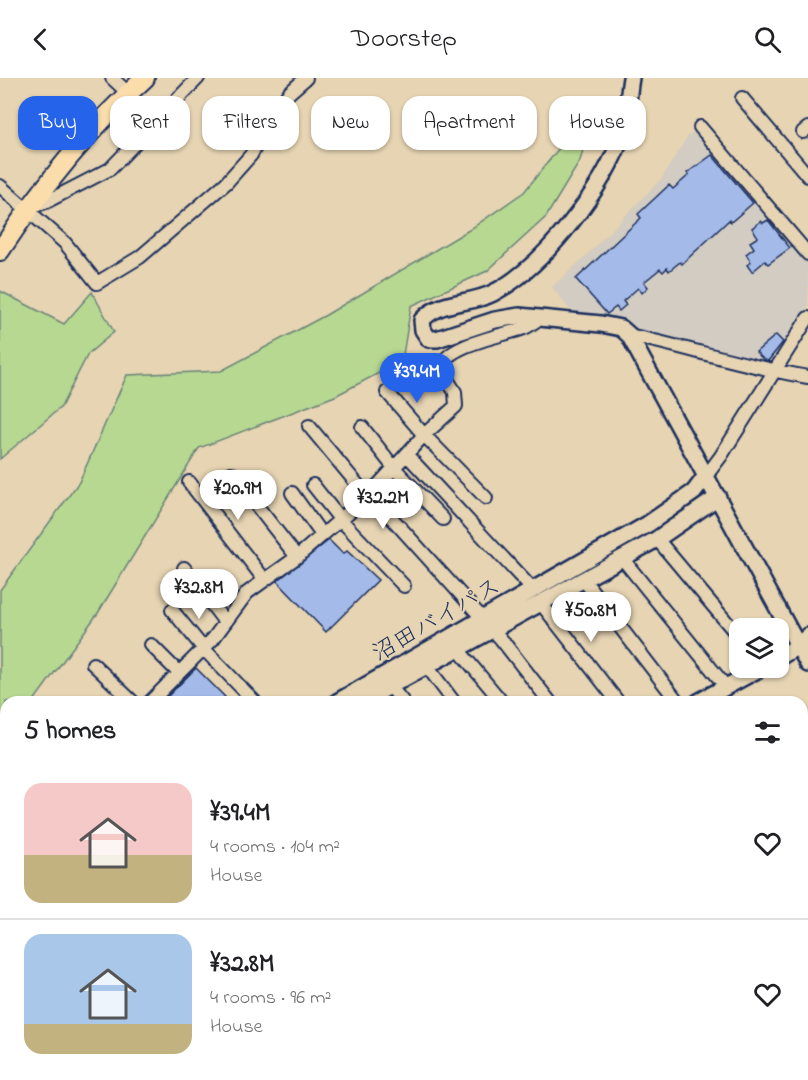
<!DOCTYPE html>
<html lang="en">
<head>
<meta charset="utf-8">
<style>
	body { margin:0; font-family:"Indie Flower","Klee One",sans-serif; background:#f2f2f2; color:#202124; height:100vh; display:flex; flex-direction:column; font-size:22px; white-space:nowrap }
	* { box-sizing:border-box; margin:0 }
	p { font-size:20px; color:#757577 }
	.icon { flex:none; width:33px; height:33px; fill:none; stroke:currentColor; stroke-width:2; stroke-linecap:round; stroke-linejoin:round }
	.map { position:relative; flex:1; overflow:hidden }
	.sheet { position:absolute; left:0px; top:618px; width:808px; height:384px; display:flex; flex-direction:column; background:#fff; border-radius:18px 18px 0 0; box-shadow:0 2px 4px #0004 }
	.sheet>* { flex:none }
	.top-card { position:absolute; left:18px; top:18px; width:772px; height:54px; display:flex; gap:12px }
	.tools { position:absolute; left:729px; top:540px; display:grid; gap:12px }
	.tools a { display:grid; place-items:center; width:60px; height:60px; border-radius:12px; background:#fff; box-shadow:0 2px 4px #0004; font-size:30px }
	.price { position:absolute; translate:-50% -51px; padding:0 14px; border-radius:21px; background:#fff; color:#222; font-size:20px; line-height:39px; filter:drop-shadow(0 2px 3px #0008) }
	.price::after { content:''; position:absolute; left:50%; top:36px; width:18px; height:14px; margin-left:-9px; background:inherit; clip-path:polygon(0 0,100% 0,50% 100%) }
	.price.selected { background:#2563eb; color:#fff }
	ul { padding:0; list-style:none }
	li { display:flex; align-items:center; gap:18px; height:150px; padding:0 24px }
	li+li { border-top:2px solid #e0e0e0 }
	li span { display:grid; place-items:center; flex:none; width:168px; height:120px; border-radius:18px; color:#555 }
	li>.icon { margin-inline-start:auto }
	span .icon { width:72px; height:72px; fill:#fffc; stroke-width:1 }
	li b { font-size:26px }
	h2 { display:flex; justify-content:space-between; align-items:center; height:72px; padding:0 24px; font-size:26px }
	.pill { padding:0 21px; border-radius:18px; background:#fff; box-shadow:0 2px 4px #0004; font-size:21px; line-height:54px }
	.pill.selected { background:#2563eb; color:#fff }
	header { display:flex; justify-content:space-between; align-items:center; height:78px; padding:0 24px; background:#fff; font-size:27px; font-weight:600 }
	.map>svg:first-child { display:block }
</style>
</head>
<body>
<header><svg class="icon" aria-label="back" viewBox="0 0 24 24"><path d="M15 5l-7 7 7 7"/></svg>Doorstep<svg class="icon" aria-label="search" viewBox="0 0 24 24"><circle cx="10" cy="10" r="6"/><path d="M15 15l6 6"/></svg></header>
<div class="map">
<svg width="808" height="1002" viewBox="0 0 808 1002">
	<rect width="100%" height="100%" fill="#e6d4b2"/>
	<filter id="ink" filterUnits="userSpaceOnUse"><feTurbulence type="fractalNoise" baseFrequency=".0167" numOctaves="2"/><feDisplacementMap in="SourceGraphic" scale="12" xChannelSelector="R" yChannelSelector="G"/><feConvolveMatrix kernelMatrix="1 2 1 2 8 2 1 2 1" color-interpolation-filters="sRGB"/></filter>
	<g filter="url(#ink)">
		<!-- built -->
		<path fill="#d2ccc2" d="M697,51L808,182V229L770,286L646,255L624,245L576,239L552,209L587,177L662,100L688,58Z
			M803,794L808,804V996L797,1002H345L342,996H802Z"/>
		<!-- green -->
		<path fill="#b7d891" stroke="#698478" stroke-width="1.5" d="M596,24L580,83L546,139L487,193L411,228L402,283L335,318L199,370L98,535L33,624H6V661L0,670V512L79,404L127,297L221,293L326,237L469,152L524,114Z
			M0,213L64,246L92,214L114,254L88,276L61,329L0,381Z"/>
		<!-- building -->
		<path fill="#a4bbe9" stroke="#1b2f5e" stroke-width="1.5" d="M712,77L753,125L731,144L729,142L682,186L680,184L669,193L667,190L663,194L660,191L644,204L648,209L642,215L638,210L623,223L626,227L619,233L616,229L607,236L576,201L641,140L638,136L669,107L673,111L689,97L687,95Z
			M768,142L790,170L768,186L765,183L752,194L747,187L751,184L746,176L754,170L750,164L758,159L752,150L761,143L763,145Z
			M776,257L783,264L768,283L763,281L756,274Z
			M329,462L343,476L347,473L378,502L326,554L277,503Z
			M196,590L225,619L220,624H162Z"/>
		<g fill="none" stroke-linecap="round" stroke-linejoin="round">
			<!-- minor casing -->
			<g stroke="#1b2f5e" stroke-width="16">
				<path id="minor" d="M112,0L128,15
					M742,20L808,98
					M700,49L808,176
					M803,54L808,50
					M0,108L65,165L97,205L140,179L226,105L251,77L271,39L289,15L306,0
					M31,129L46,124L110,91L198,0
					M629,257C689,270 748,289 808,299
					M387,314L424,357L486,420
					M309,348L367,418
					M362,349L395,391L443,441
					M407,377L533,512
					M231,395L297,479
					M706,398L721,378L808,240
					M189,404L264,501
					M313,407L340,441L404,508
					M292,415L322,457
					M370,416L501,561L550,624
					M657,461L740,560
					M622,480L726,609
					M184,490L225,544
					M583,501L678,624
					M540,524L618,624
					M172,532L203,570L255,624
					M151,567L179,595
					M457,570L502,624
					M93,586L133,624
					M426,587L454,624
					M390,608L403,624
					M150,624L213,561L247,515L297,479L370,416L424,357L456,328L455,314L440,290C447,266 503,258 524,250C530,248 535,243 540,240
					M802,666L808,663
					M0,750L6,743
					M0,926L6,938
					M46,996L49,1002
					M91,996L94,1002
					M171,996L174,1002"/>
			</g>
			<!-- tertiary casing -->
			<g stroke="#1b2f5e" stroke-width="20">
				<path id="tertiary" d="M631,0C628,17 628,37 623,54C605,109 544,189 493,215C470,227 441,221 422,242L423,252L429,261H437L495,242L519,238L601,246L621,250L629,257L808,586
					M778,580L798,568L808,558
					M337,624L648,446L694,414L706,398
					M361,624L657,461L718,419
					M698,624L761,590
					M0,814L6,811
					M0,827L6,824
					M13,1002L24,996"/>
			</g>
			<!-- primary casing -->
			<g stroke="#1b2f5e" stroke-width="22">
				<path id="primary" d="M0,173C41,111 89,50 145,0"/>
			</g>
			<!-- minor -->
			<use href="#minor" stroke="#e6d4b2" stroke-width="12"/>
			<!-- tertiary -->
			<use href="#tertiary" stroke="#e6d4b2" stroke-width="15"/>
			<!-- primary -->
			<use href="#primary" stroke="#faddab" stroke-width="18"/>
		</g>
	</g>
	<g text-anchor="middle" stroke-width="4.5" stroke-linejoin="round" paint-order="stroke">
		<!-- street labels -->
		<g font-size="24" fill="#1b2f5e" stroke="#e6d4b2">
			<text transform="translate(436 541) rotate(-30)" y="8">沼田バイパス</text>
		</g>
	</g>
</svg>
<div class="tools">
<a><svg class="icon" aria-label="layers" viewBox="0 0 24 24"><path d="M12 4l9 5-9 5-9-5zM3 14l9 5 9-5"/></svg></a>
</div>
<b class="price selected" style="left:417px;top:326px">¥39.4M</b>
<b class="price" style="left:238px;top:443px">¥20.9M</b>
<b class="price" style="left:383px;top:452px">¥32.2M</b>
<b class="price" style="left:199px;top:542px">¥32.8M</b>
<b class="price" style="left:591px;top:565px">¥50.8M</b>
<div class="top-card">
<a class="pill selected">Buy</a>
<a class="pill">Rent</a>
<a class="pill">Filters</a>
<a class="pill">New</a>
<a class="pill">Apartment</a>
<a class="pill">House</a>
</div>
<section class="sheet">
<h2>5 homes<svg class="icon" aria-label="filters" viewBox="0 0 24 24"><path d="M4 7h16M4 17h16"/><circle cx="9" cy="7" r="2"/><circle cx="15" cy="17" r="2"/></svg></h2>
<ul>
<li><span style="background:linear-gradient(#f6c9c9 60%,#c2b280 0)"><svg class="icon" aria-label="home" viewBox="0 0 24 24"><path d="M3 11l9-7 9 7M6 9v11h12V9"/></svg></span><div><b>¥39.4M</b><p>4 rooms · 104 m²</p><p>House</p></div><svg class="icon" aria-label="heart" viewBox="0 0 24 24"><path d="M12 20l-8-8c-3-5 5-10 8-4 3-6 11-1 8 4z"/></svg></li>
<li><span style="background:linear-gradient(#a9c7e8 75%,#c2b280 0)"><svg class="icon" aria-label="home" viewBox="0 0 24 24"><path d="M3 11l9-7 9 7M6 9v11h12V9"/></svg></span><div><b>¥32.8M</b><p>4 rooms · 96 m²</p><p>House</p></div><svg class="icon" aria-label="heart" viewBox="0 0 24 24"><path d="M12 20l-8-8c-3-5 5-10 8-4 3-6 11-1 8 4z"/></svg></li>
</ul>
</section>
</div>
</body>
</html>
